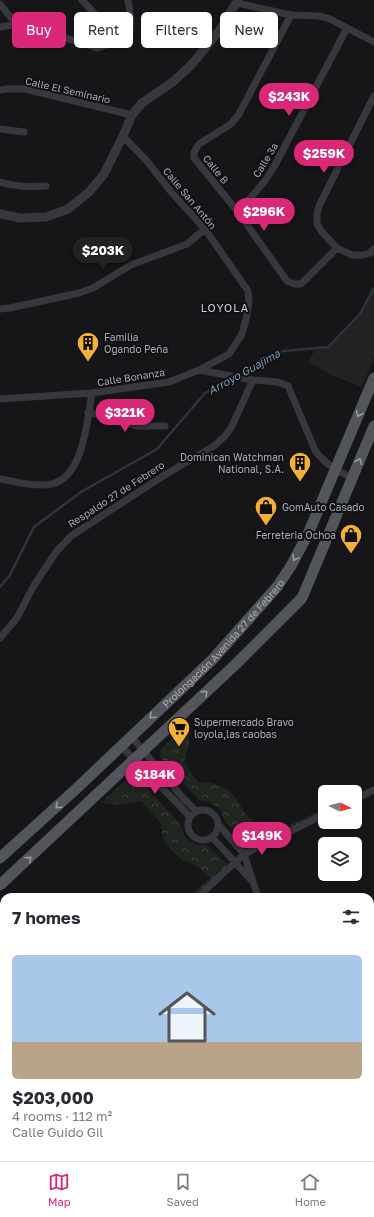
<!DOCTYPE html>
<html lang="en">
<head>
<meta charset="utf-8">
<style>
	body { margin:0; font-family:"Golos Text",sans-serif; background:#f7f7f7; color:#2b2b33; height:100vh; display:flex; flex-direction:column; font-size:15px; white-space:nowrap }
	* { box-sizing:border-box; margin:0 }
	p { font-size:13px; color:#7c7c81 }
	.icon { flex:none; width:22px; height:22px; fill:none; stroke:currentColor; stroke-width:2; stroke-linecap:round; stroke-linejoin:round }
	.map { position:relative; flex:1; overflow:hidden }
	.panel { position:absolute; left:0px; top:893px; width:374px; height:268px; display:flex; flex-direction:column; background:#fff; border-radius:12px 12px 0 0; box-shadow:0 1px 3px #0004 }
	.panel>* { flex:none }
	.top-card { position:absolute; left:12px; top:12px; width:350px; height:36px; display:flex; gap:8px }
	.needle { width:26px; rotate:96deg }
	.controls { position:absolute; left:318px; top:785px; display:grid; gap:8px }
	.controls a { display:grid; place-items:center; width:44px; height:44px; border-radius:6px; background:#fff; box-shadow:0 1px 3px #0004; font-size:20px }
	.price { position:absolute; translate:-50% -34px; padding:0 9px; border-radius:14px; background:#db2777; color:#fff; font-size:13px; line-height:26px; filter:drop-shadow(0 1px 2px #0008) }
	.price::after { content:''; position:absolute; left:50%; top:24px; width:12px; height:9px; margin-left:-6px; background:inherit; clip-path:polygon(0 0,100% 0,50% 100%) }
	.price.current { background:#222; color:#fff }
	ul { padding:0; list-style:none }
	li { display:grid; align-content:center; gap:8px; height:212px; padding:0 12px }
	li+li { border-top:1px solid #e1e1e2 }
	li span { display:grid; place-items:center; height:124px; border-radius:6px; color:#555 }
	li>.icon { margin-inline-start:auto }
	span .icon { width:72px; height:72px; fill:#fffc; stroke-width:1 }
	li b { font-size:17px }
	h2 { display:flex; justify-content:space-between; align-items:center; height:48px; padding:0 12px; font-size:17px }
	.chip { padding:0 14px; border-radius:6px; background:#fff; box-shadow:0 1px 3px #0004; font-size:14px; line-height:36px }
	.chip.current { background:#db2777; color:#fff }
	.tab-bar { display:flex; justify-content:space-around; align-items:center; height:56px; border-top:1px solid #e1e1e2; background:#fff; font-size:11px; color:#7c7c81 }
	.tab-bar a { display:grid; justify-items:center; gap:2px }
	.tab-bar .current { color:#db2777 }
	.map>svg:first-child { display:block }
</style>
</head>
<body>
<div class="map">
<svg width="374" height="1161" viewBox="0 0 374 1161">
	<defs>
		<pattern id="park-crowns" width="20" height="18" patternUnits="userSpaceOnUse"><rect width="20" height="18" fill="#1e261f"/><path d="M2 6a3 3 0 1 1 6 0M12 15a3 3 0 1 1 6 0" fill="none" stroke="#3c433d"/></pattern>
	</defs>
	<rect width="100%" height="100%" fill="#161618"/>
	<!-- built -->
	<path fill="#222225" d="M374,292V357L362,387L331,375L308,362L316,348L328,347L360,314L371,293Z"/>
	<!-- park -->
	<path fill="url(#park-crowns)" d="M190,723L189,745L184,762L198,782C215,781 229,787 238,801C241,805 242,809 244,812C249,819 263,829 270,835L325,808V812L251,847L247,846L224,820L222,814L219,808L211,803L199,800L160,757L161,749Z
		M127,779H136L140,780L180,824L183,833L188,840L197,845H207L227,864V866L195,897H189L210,878L196,865L182,860L171,850L163,838L161,823L141,801L121,805L101,803Z
		M374,899V935L370,943V911Z"/>
	<g fill="none" stroke-linecap="round" stroke-linejoin="round">
		<!-- stream -->
		<path stroke="#2c353c" stroke-width="2.5" d="M238,375L283,351L328,347L360,314L374,288
			M0,587L10,575L34,527L81,492L157,449L205,393L232,379"/>
		<!-- minor -->
		<path stroke="#37383d" stroke-width="7" d="M82,0L120,41
			M237,3L291,15L319,16L330,19L374,42
			M0,4L12,19L19,24L50,33L97,48L120,41L130,32L131,19L128,0
			M291,15L239,114L231,124L199,144L194,152V158L238,212L287,281L294,284H301L337,248
			M0,27L19,24
			M0,90L7,89H25L132,115
			M374,96L319,206L317,213V224L322,232L337,248L352,255H363L370,253L374,249
			M0,129L24,132
			M0,182C17,187 29,187 46,186
			M238,212L265,181L275,165L347,28
			M0,309L10,308L79,293L93,288L131,265L187,244L205,229
			M199,370L253,380L278,382L288,386L315,450C324,464 338,471 352,478
			M0,399L92,393L169,382L199,370L229,354L242,334L247,315L249,302L248,291L205,229L172,193L146,160L123,136
			M88,412L137,426H165
			M0,479C16,482 35,487 52,484C84,476 87,420 92,393
			M0,638L17,618L33,587L56,552L71,536L163,476L214,446L224,437L231,428L253,380
			M131,736L183,798L196,811
			M121,746L177,803L190,817
			M355,799L374,790
			M188 825a15 15 0 1 1 30 0a15 15 0 1 1-30 0Z
			M218,824L244,854L258,897
			M212,837L251,880
			M198,897L244,854L325,814
			M370,973L374,965
			M0,1029L4,1034
			M0,1055L4,1052
			M0,1136L3,1124
			M370,1149L374,1143
			M132,1157L143,1161
			M67,1161L69,1157
			M210,1161L212,1157
			M288,1161L291,1157
			M361,1161L364,1157"/>
		<!-- tertiary -->
		<path stroke="#37383d" stroke-width="9" d="M0,214L20,218L46,217L68,209L89,192L104,174L123,136L132,115L142,103L174,81L193,63L219,31L238,0"/>
		<!-- primary -->
		<g stroke="#53555c" stroke-width="11">
			<path id="s1" d="M0,858L76,789L213,659L277,587L291,566L308,534L374,378"/>
			<path d="M0,885L236,664L302,598L374,426"/>
		</g>
	</g>
	<!-- one-way arrows -->
	<defs><path id="oneway-chevron" d="M-2-3.5L2.5 0L-2 3.5" fill="none" stroke-width="1.6" stroke-linecap="round" stroke-linejoin="round"/></defs>
	<g stroke="#979ba6">
		<use href="#oneway-chevron" transform="translate(359 414) rotate(113)"/>
		<use href="#oneway-chevron" transform="translate(359 461) rotate(-67)"/>
		<use href="#oneway-chevron" transform="translate(295 558) rotate(118)"/>
		<use href="#oneway-chevron" transform="translate(205 693) rotate(-44)"/>
		<use href="#oneway-chevron" transform="translate(152 716) rotate(136)"/>
		<use href="#oneway-chevron" transform="translate(58 806) rotate(138)"/>
		<use href="#oneway-chevron" transform="translate(29 859) rotate(-42)"/>
	</g>
	<!-- icons -->
	<defs>
		<g id="building-pin" transform="scale(1.15)"><path d="M0 17L-7.5 6A9.5 9.5 0 1 1 7.5 6Z" fill="#f2b134" stroke="#111113"/><path d="M-4-6H4V6H1V3H-1V6H-4ZM-2.5-4.3h1.7v1.8h-1.7ZM.8-4.3h1.7v1.8H.8ZM-2.5-1h1.7V.8h-1.7ZM.8-1h1.7V.8H.8Z" fill="#111"/></g>
		<g id="shop-pin" transform="scale(1.15)"><path d="M0 17L-7.5 6A9.5 9.5 0 1 1 7.5 6Z" fill="#f2b134" stroke="#111113"/><path d="M-5-2.5h2.3a2.7 3.5 0 0 1 5.4 0H5L5.5 6h-11ZM-1.5-2.5h3a1.5 2.3 0 0 0-3 0Z" fill="#111"/></g>
		<g id="supermarket-pin" transform="scale(1.15)"><path d="M0 17L-7.5 6A9.5 9.5 0 1 1 7.5 6Z" fill="#f2b134" stroke="#111113"/><path d="M-6-5.5h2.5l.6 2H6L4.5 2H-2.5L-4.4-4H-6ZM-1.5 3.2a1.3 1.3 0 1 0 .1 0ZM3 3.2a1.3 1.3 0 1 0 .1 0Z" fill="#111"/></g>
	</defs>
	<g fill-rule="evenodd">
		<use href="#building-pin" x="88" y="343"/>
		<use href="#building-pin" x="300" y="463"/>
		<use href="#shop-pin" x="266" y="507"/>
		<use href="#shop-pin" x="351" y="535"/>
		<use href="#supermarket-pin" x="179" y="728"/>
	</g>
	<g text-anchor="middle" stroke-width="4" stroke-linejoin="round" paint-order="stroke">
		<!-- street labels -->
		<g font-size="10" fill="#a8adb8" stroke="#111113">
			<text transform="translate(68 90) rotate(13)" y="4">Calle El Seminario</text>
			<text transform="translate(265 160) rotate(-59)" y="4">Calle 3a</text>
			<text transform="translate(216 169) rotate(51)" y="4">Calle B</text>
			<text transform="translate(190 198) rotate(50)" y="4">Calle San Antón</text>
			<text transform="translate(131 377) rotate(-9)" y="4">Calle Bonanza</text>
			<text transform="translate(116 494) rotate(-33)" y="4">Respaldo 27 de Febrero</text>
			<text dy="4" stroke="none"><textPath href="#s1" startOffset="310">Prolongación Avenida 27 de Febrero</textPath></text>
		</g>
		<!-- poi labels -->
		<g font-size="10" fill="#a8adb8" stroke="#111113" text-anchor="start">
			<text x="104" y="341">Familia<tspan x="104" dy="12">Ogando Peña</tspan></text>
			<text x="284" y="461" text-anchor="end">Dominican Watchman<tspan x="284" dy="12">National, S.A.</tspan></text>
			<text x="282" y="511">GomAuto Casado</text>
			<text x="336" y="539" text-anchor="end">Ferreteria Ochoa</text>
			<text x="194" y="726">Supermercado Bravo<tspan x="194" dy="12">loyola,las caobas</tspan></text>
		</g>
		<!-- neighbourhood labels -->
		<g font-size="11" letter-spacing="1" fill="#c9ccd4" stroke="#111113">
			<text x="225" y="312">LOYOLA</text>
		</g>
		<!-- water labels -->
		<g font-size="11" font-style="italic" fill="#7f9bb3" stroke="#111113">
			<text transform="translate(244 372) rotate(-29)" y="4">Arroyo Guajima</text>
		</g>
	</g>
</svg>
<div class="controls">
<a><svg class="needle" viewBox="-14 -14 28 28"><path d="M0-13l5 13h-10z" fill="#e53935"/><path d="M0 13l5-13h-10z" fill="#7c7c81"/></svg></a>
<a><svg class="icon" aria-label="layers" viewBox="0 0 24 24"><path d="M12 4l9 5-9 5-9-5zM3 14l9 5 9-5"/></svg></a>
</div>
<b class="price" style="left:289px;top:117px">$243K</b>
<b class="price" style="left:324px;top:174px">$259K</b>
<b class="price" style="left:264px;top:232px">$296K</b>
<b class="price current" style="left:103px;top:271px">$203K</b>
<b class="price" style="left:125px;top:433px">$321K</b>
<b class="price" style="left:155px;top:795px">$184K</b>
<b class="price" style="left:262px;top:856px">$149K</b>
<div class="top-card">
<a class="chip current">Buy</a>
<a class="chip">Rent</a>
<a class="chip">Filters</a>
<a class="chip">New</a>
</div>
<section class="panel">
<h2>7 homes<svg class="icon" aria-label="filters" viewBox="0 0 24 24"><path d="M4 7h16M4 17h16"/><circle cx="9" cy="7" r="2"/><circle cx="15" cy="17" r="2"/></svg></h2>
<ul>
<li><span style="background:linear-gradient(#a9c7e8 70%,#b9a48a 0)"><svg class="icon" aria-label="home" viewBox="0 0 24 24"><path d="M3 11l9-7 9 7M6 9v11h12V9"/></svg></span><div><b>$203,000</b><p>4 rooms · 112 m²</p><p>Calle Guido Gil</p></div></li>
</ul>
</section>
</div>
<nav class="tab-bar">
<a class="current"><svg class="icon" aria-label="map" viewBox="0 0 24 24"><path d="M3 6l6-2 6 2 6-2v14l-6 2-6-2-6 2zM9 4v14M15 6v14"/></svg>Map</a>
<a><svg class="icon" aria-label="saved" viewBox="0 0 24 24"><path d="M7 4h10v16l-5-4-5 4z"/></svg>Saved</a>
<a><svg class="icon" aria-label="home" viewBox="0 0 24 24"><path d="M3 11l9-7 9 7M6 9v11h12V9"/></svg>Home</a>
</nav>
</body>
</html>
